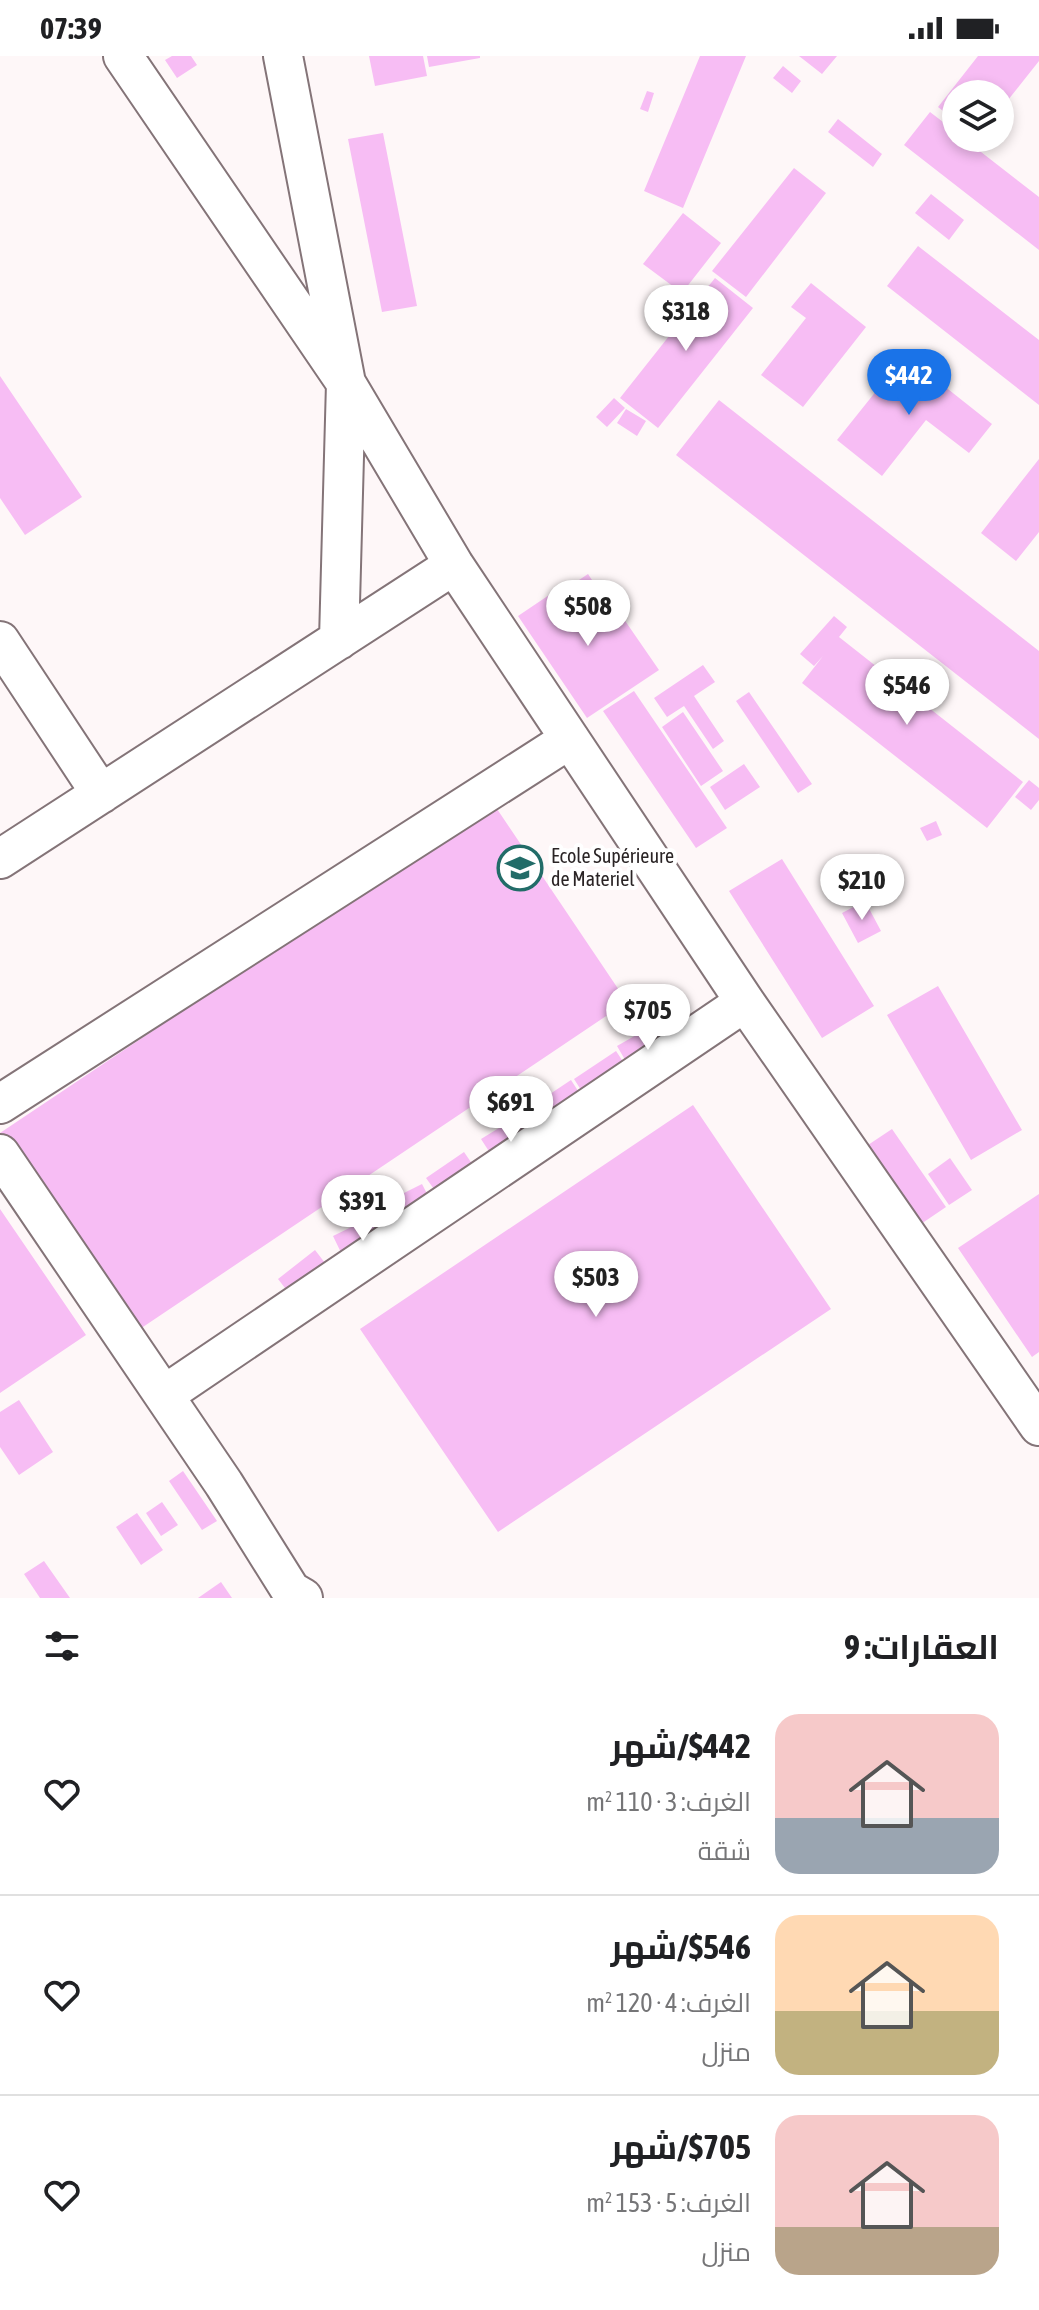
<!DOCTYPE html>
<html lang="ar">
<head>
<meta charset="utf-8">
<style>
	body { margin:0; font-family:"Asap Condensed",Cairo,sans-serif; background:#f6f6f6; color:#202124; direction:rtl; height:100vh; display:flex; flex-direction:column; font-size:30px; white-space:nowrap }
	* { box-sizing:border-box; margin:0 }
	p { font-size:26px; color:#757577 }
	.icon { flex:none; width:44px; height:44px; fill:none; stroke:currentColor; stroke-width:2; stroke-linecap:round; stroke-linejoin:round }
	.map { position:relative; height:1542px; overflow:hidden; direction:ltr }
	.drawer { display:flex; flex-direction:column; background:#fff; flex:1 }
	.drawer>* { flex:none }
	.controls { position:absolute; left:942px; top:24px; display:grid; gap:16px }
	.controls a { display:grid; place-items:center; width:72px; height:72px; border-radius:50%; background:#fff; box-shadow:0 4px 12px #0003; font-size:40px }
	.price { position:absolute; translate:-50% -68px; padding:0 18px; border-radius:28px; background:#fff; color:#222; font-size:26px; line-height:52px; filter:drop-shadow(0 2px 4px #0008) }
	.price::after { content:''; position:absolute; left:50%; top:48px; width:24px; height:18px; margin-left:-12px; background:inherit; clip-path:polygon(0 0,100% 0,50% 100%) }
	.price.selected { background:#1a73e8; color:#fff }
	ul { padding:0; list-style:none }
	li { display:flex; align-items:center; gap:24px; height:200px; padding:0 40px }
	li+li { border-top:2px solid #e0e0e0 }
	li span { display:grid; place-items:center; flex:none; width:224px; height:160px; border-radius:24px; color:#555 }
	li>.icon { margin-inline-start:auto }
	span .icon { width:96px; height:96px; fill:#fffc; stroke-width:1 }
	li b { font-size:34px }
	h2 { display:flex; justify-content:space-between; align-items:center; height:96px; padding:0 40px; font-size:34px }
	.status { display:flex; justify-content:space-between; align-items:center; height:56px; padding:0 40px; background:#fff; direction:ltr }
	.status svg { height:22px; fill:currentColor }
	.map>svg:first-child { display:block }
</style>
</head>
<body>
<div class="status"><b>07:39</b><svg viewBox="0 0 49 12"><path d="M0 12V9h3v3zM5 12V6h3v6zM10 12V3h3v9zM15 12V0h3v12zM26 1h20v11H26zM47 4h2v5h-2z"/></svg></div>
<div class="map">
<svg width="1039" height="1542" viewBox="0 0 1039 1542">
	<rect width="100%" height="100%" fill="#fef7f8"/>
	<!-- building -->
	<path fill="#f7bdf4" d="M172,0H191L197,9L177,22L165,4Z
		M369,0H423L427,20L375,30Z
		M427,0H480V2L429,11Z
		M700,0H746L683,152L644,135Z
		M799,0H837L822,18Z
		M978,0H1039V5L1000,54V38H956V65L938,51Z
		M783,10L801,25L792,37L773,22Z
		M647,35L654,37L648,56L640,53Z
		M930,56L956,76V82H963L1039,141V194L904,89Z
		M838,63L882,98L873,111L828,76Z
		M383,77L417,250L382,256L348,83Z
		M794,112L826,137L746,241L712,215Z
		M931,138L964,164L949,184L915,157Z
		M683,157L721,187L682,237L643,208Z
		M918,190L1039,284V349L887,230Z
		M715,222L753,252L658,372L620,342Z
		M811,227L866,271L803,351L761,319L806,262L791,251Z
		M905,299L992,368L969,397L926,364L882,420L837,384Z
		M0,320L82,441L25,479L0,442Z
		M614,342L625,352L607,371L596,361Z
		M719,344L1039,595V683L676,399Z
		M626,353L646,365L637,380L617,367Z
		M1039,403V476L1016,505L981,477Z
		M588,518L598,533L574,549L591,575L619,556L659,614L587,662L518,560L561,531L564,534Z
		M834,560L847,571L839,581L1023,726L987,772L802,627L823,600L814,610L800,598Z
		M703,609L715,626L694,640L724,685L713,693L684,650L667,661L654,642Z
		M634,635L727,772L696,792L603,655Z
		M749,636L812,728L798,737L736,645Z
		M683,656L723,715L701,730L662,671Z
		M744,708L760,731L725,754L710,731Z
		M1029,724L1039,732V744L1031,754L1015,741Z
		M493,747L627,946L134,1277L0,1077Z
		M936,765L942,779L927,785L920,772Z
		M782,803L874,950L822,982L729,835Z
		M865,845L881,875L858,887L842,857Z
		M938,930L1022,1074L971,1104L887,959Z
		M659,966L680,1002L638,1026L617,990Z
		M616,995L638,1028L595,1056L574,1023Z
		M571,1024L593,1058L552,1086L529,1052Z
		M693,1049L831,1253L498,1476L360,1273Z
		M520,1059L542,1092L503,1117L481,1083Z
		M892,1073L946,1151L918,1170L865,1091Z
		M464,1096L486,1128L449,1154L426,1122Z
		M950,1102L972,1134L949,1149L928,1118Z
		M422,1128L440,1163L399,1184L380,1149Z
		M1039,1138V1296L1032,1301L958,1192Z
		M0,1153L86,1279L0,1337Z
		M376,1159L393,1194L350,1215L333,1180Z
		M315,1194L339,1225L302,1254L278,1223Z
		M19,1344L53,1396L19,1419L0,1391V1356Z
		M183,1415L217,1465L202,1474L169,1425Z
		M162,1446L178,1469L161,1480L146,1457Z
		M137,1457L163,1494L141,1509L116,1471Z
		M44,1505L70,1542H40L24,1518Z
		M221,1526L232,1542H198Z"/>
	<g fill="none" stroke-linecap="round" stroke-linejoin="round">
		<!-- minor casing -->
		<g stroke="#847478" stroke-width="42">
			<path id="minor" d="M123,0L346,327L454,509L745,946L1039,1370
				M283,0L346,327L339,584
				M0,585L101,738
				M0,803L454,509
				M0,1048L570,683
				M0,1098L224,1428L291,1535L303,1542
				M164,1339L745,946"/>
		</g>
		<!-- minor -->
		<use href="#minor" stroke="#fff" stroke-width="38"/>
	</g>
	<!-- icons -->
	<defs>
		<g id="university-ring" transform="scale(2.3)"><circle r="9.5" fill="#fff" stroke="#226c68" stroke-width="1.5"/><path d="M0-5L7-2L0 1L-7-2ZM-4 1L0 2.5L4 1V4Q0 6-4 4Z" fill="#226c68"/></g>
	</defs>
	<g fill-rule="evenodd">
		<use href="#university-ring" x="520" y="812"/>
	</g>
	<g text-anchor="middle" stroke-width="8" stroke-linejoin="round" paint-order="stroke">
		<!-- poi labels -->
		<g font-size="20" fill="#2a2425" stroke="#fff" text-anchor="start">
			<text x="551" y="807">Ecole Supérieure<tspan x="551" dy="23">de Materiel</tspan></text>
		</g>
	</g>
</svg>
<div class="controls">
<a><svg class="icon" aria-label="layers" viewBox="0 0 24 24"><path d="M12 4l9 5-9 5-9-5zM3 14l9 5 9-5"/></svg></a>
</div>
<b class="price" style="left:686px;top:297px">$318</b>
<b class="price selected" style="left:909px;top:361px">$442</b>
<b class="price" style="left:588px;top:592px">$508</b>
<b class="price" style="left:907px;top:671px">$546</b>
<b class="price" style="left:862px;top:866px">$210</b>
<b class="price" style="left:648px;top:996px">$705</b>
<b class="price" style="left:511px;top:1088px">$691</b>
<b class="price" style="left:363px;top:1187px">$391</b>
<b class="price" style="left:596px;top:1263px">$503</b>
</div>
<section class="drawer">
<h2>العقارات: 9<svg class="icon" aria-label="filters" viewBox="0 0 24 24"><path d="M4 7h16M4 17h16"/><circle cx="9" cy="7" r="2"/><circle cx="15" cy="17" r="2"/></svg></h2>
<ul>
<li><span style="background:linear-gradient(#f6c9c9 65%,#9aa5b1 0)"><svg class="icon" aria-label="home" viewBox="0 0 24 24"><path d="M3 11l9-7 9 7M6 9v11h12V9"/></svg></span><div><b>$442/شهر</b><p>الغرف: 3 · 110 m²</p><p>شقة</p></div><svg class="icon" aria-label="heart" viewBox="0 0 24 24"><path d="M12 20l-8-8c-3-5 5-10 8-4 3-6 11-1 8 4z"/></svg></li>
<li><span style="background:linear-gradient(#ffd9b3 60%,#c2b280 0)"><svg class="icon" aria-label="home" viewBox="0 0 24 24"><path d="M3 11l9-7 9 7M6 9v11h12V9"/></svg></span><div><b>$546/شهر</b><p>الغرف: 4 · 120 m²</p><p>منزل</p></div><svg class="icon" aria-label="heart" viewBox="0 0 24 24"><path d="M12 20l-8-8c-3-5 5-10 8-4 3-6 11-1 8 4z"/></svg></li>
<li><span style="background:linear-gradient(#f6c9c9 70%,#b9a48a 0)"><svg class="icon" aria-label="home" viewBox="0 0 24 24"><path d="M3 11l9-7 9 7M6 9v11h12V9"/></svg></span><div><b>$705/شهر</b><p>الغرف: 5 · 153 m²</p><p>منزل</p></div><svg class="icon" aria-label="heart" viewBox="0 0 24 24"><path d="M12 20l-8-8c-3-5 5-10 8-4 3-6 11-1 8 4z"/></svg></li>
</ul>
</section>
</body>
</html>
